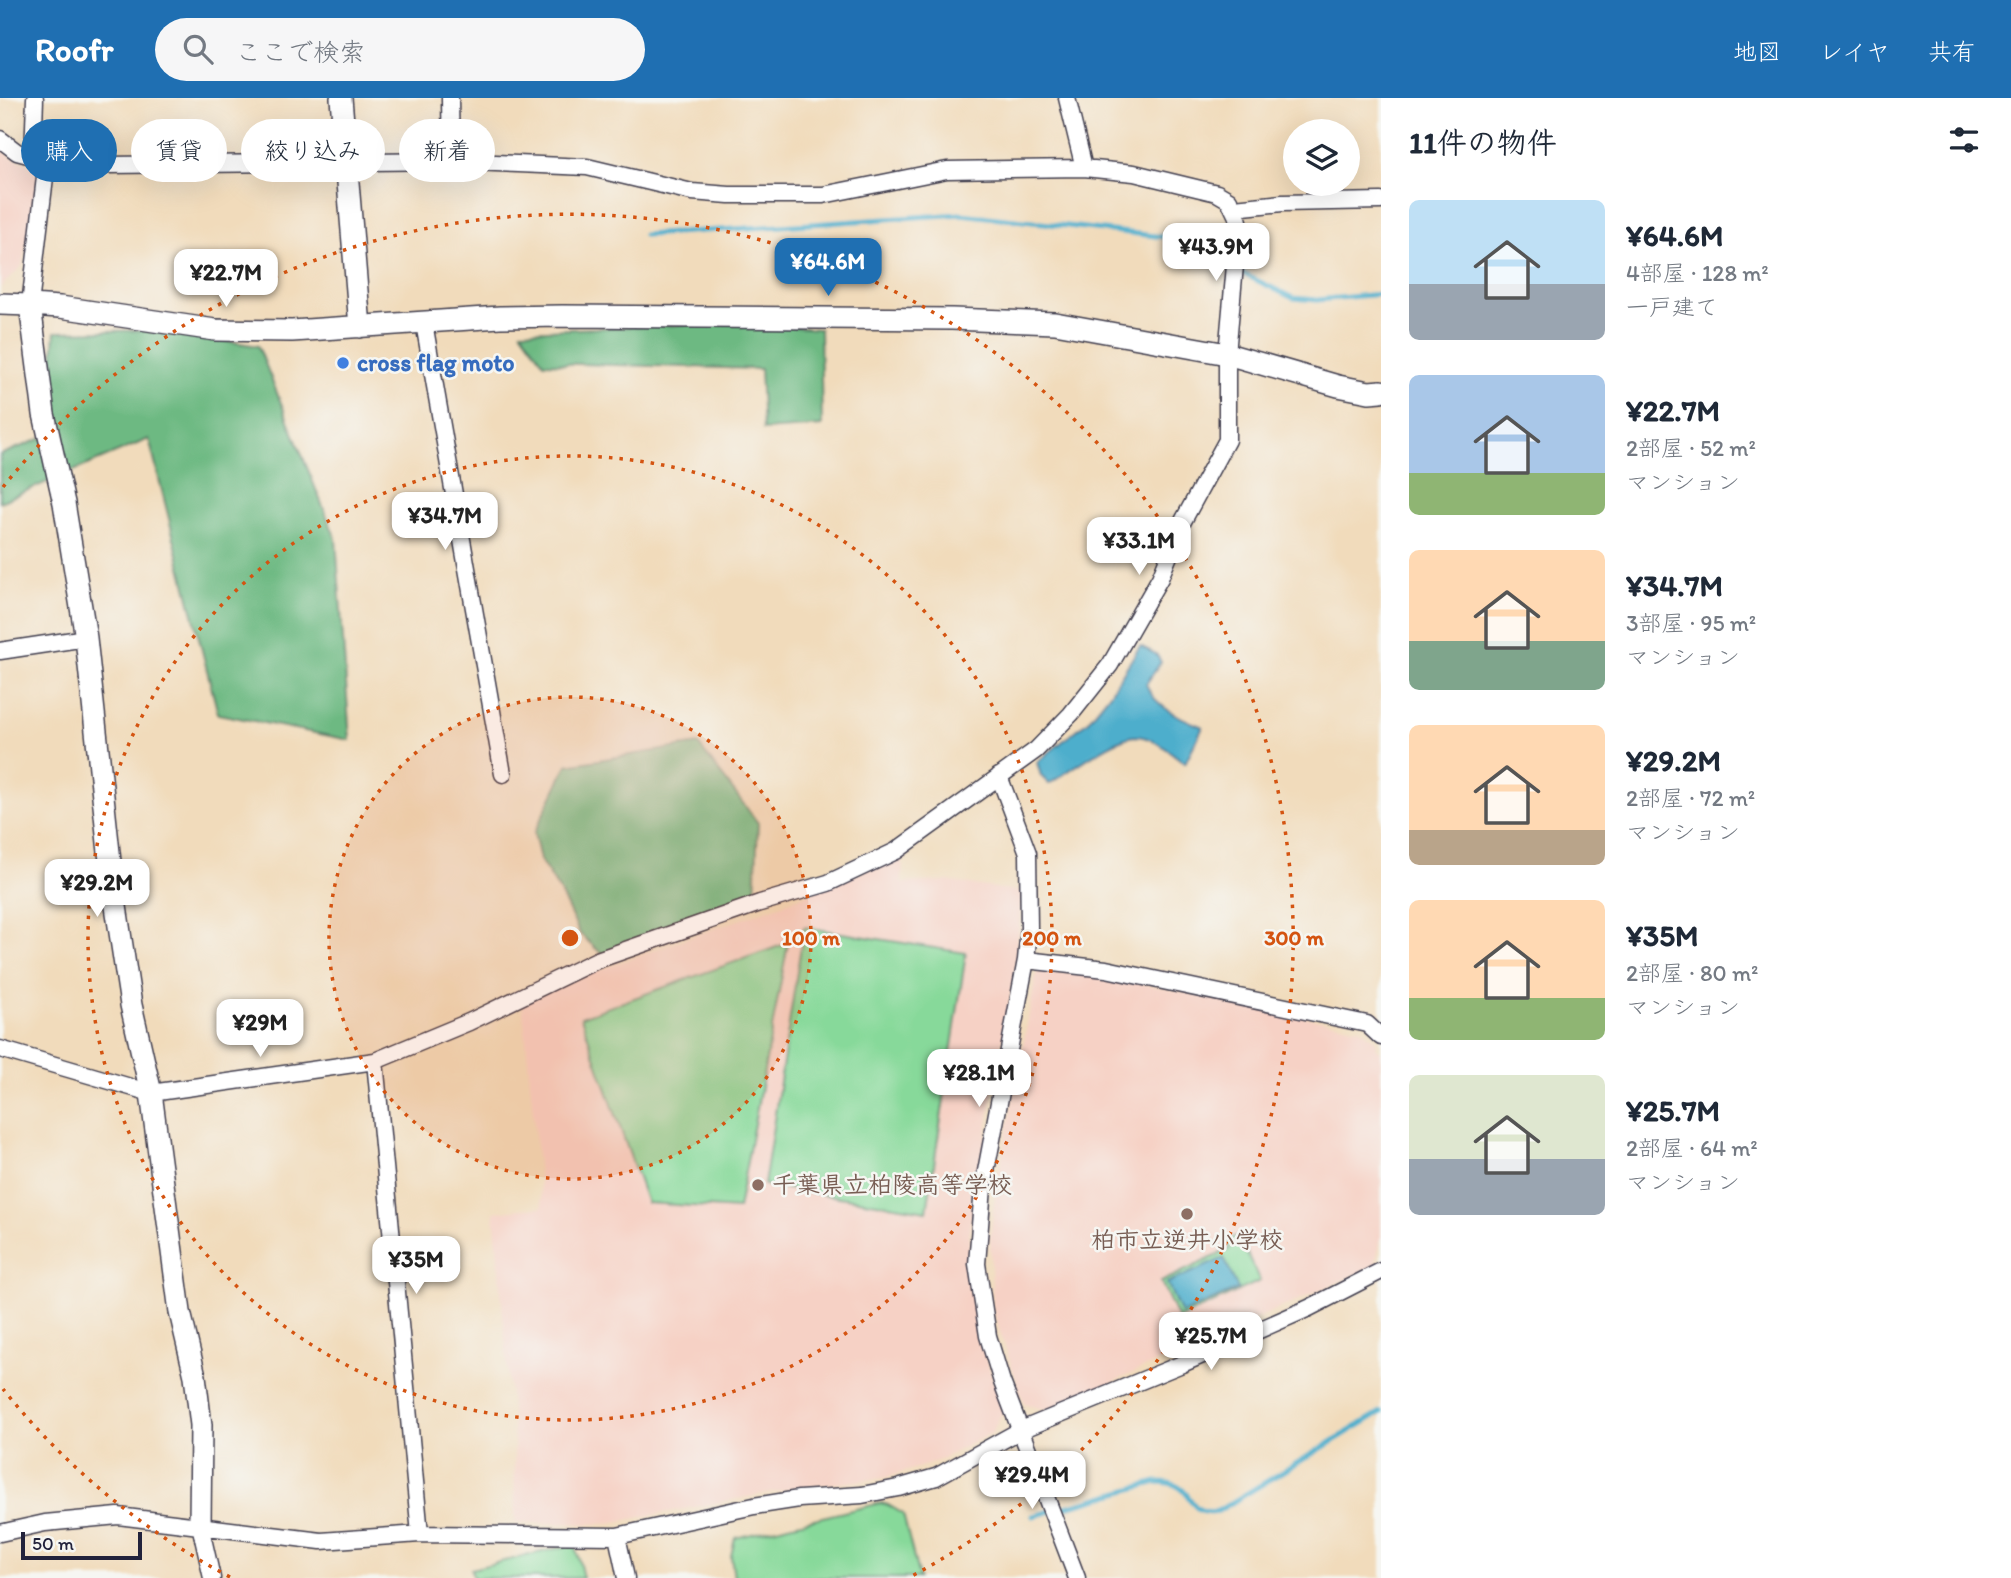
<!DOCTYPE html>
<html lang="ja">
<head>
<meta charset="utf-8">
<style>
	body { margin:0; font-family:Itim,"Klee One",sans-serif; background:#f6f6f7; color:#1f2937; height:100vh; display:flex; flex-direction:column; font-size:26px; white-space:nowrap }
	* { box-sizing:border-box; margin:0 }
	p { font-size:23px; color:#747a83 }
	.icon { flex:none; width:38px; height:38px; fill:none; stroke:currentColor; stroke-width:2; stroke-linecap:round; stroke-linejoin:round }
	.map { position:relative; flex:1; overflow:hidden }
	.panel { display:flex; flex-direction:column; background:#fff; width:630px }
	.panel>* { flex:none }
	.top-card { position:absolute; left:21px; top:21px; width:665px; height:63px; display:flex; gap:14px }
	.fabs { position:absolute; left:1283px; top:21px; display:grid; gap:14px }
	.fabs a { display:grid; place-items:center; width:77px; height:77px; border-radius:50%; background:#fff; box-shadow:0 7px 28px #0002; font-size:35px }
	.scale { position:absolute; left:21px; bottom:18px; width:121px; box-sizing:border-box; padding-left:7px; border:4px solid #22223b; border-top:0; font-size:19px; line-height:24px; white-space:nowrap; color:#22223b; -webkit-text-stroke:5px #f6f6f2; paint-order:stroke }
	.price { position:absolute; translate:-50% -60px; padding:0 16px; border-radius:14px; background:#fff; color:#222; font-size:23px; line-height:46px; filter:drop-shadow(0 2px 4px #0008) }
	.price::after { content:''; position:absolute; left:50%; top:42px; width:21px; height:16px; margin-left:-10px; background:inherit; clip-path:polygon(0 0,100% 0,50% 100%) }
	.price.current { background:#1f6fb2; color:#fff }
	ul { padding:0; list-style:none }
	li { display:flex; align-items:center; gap:21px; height:175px; padding:0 28px }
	li span { display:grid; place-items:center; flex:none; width:196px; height:140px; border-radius:10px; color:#555 }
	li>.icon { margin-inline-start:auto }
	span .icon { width:84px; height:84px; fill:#fffc; stroke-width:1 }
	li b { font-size:30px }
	h2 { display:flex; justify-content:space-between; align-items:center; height:84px; padding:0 28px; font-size:30px }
	.pill { padding:0 24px; border-radius:32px; background:#fff; box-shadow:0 7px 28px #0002; font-size:24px; line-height:63px }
	.pill.current { background:#1f6fb2; color:#fff }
	header { display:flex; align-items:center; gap:42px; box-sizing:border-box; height:98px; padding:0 35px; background:#1f6fb2; color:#fff }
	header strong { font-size:33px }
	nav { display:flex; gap:38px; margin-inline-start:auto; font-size:24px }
	.search { width:490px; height:63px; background:#f6f6f7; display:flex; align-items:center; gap:18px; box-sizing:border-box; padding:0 24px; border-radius:38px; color:#747a83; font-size:26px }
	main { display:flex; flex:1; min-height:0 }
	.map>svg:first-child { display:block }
</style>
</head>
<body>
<header>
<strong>Roofr</strong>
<div class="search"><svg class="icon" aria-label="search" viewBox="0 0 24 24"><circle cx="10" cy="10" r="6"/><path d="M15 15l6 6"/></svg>ここで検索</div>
<nav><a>地図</a><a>レイヤ</a><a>共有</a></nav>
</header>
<main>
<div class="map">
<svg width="1381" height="1480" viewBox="0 0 1381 1480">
	<rect width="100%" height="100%" fill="#f6f6f2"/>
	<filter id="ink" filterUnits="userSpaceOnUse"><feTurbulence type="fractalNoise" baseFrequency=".0143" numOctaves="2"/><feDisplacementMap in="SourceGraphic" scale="14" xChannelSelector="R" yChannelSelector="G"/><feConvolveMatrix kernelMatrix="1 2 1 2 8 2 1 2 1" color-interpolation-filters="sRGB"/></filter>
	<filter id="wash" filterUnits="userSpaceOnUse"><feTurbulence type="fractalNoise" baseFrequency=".00686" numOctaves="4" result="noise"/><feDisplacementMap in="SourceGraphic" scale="28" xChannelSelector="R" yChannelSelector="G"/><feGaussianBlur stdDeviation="1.57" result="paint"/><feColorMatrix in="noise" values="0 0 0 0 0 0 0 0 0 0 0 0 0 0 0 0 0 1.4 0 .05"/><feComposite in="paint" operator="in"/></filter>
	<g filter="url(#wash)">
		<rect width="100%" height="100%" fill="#f1dbbb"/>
		<!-- built -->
		<path fill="#f6d1c5" d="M0,49L11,59L40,71L22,168L0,190Z
			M903,757L902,785L946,783L1022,794L1015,872L970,1127L968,1179L978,1237L1004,1312L992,1335L933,1365L884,1380L795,1390L605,1426L515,1425L514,1343L494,1114L542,1109L522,903L591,875L786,805Z
			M1037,873L1100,877L1360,930L1377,944L1375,950L1381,954V1140L1375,1168L1047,1313L1024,1305L993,1213L990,1141L996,1091Z"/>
		<!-- green -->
		<path fill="#87d99a" stroke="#547e6a" stroke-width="2" d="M804,829L966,855L927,1113L764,1087Z
			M788,845L738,1111L647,1105L581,919Z
			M1238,1137L1260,1183L1178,1221L1161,1184L1230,1151L1227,1143Z
			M881,1405L888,1407L903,1416L919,1480H734L731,1458L735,1440Z
			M575,1446L583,1480H473L471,1471Z"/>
		<!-- forest -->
		<path fill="#6db982" stroke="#486e5e" stroke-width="2" d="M735,225L820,231L822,328L763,332L760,271L544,265L521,233Z
			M157,232L258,248L336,441L350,642L218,616L149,341L0,404V357L60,333L50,298L55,234Z
			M698,646L758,725L755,800L603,857L580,836L559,792L540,762L534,735L567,667Z"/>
		<!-- water -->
		<path fill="#4eaecc" stroke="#386884" stroke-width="2" d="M1140,548L1156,556L1161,564L1146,586C1155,610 1181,620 1203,629L1185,665C1171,655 1155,639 1136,638C1116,638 1068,674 1049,686L1041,678L1037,664L1088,623L1109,597Z
			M1224,1160L1238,1191L1181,1216L1167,1185Z"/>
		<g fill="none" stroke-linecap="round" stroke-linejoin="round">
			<!-- stream -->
			<path stroke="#4eaecc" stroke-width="5" d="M644,137L961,116L1226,146L1225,167L1293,200L1317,202L1381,196
				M1033,1418L1157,1384C1200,1384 1181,1419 1218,1413L1381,1314"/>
		</g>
	</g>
	<g filter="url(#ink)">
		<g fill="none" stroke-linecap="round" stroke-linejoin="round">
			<!-- minor casing -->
			<g stroke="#413e4e" stroke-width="19">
				<path id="minor" d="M450,0L451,63
					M1067,0L1084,70
					M0,41L17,54L47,62L109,67L451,63L587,69L692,94L729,97H823L947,72L1084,70L1134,75L1217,95L1229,102L1239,123L1227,256V342L1183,423L1160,480L1110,567L1071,616L1036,652L896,753L828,785L760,805L597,862L469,924L375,963L151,995L0,951
					M33,59L35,0
					M1234,110L1282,105L1381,103
					M30,207L47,62
					M424,225L503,676
					M0,553L86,540
					M999,678L1028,755L1029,830L1026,862L983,1089L977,1166L988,1238L1002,1284L1077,1480
					M1026,862L1106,871L1367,926L1381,939
					M375,963L420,1436
					M200,1427L212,1480
					M0,1435L45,1425L118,1418L321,1443L420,1436L617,1438L754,1408L799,1401L862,1397L898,1390L936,1379L1021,1332L1182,1266L1309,1210L1381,1173
					M617,1438L626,1480"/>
			</g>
			<!-- tertiary casing -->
			<g stroke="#413e4e" stroke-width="24">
				<path id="tertiary" d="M341,0L360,229
					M0,206L30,207L44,316L64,405L86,540L112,782L131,907L151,995L180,1214L195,1278L201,1327L200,1427
					M30,207L60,209L215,232L292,233L500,219L562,218L952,221L1055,225L1227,256L1338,288L1369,294L1381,293"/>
			</g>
			<!-- minor -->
			<use href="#minor" stroke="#fff" stroke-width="16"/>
			<!-- tertiary -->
			<use href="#tertiary" stroke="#fff" stroke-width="21"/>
		</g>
	</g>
	<!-- distance rings -->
	<circle cx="570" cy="840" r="241" fill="#d45411" fill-opacity=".12"/>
	<g fill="none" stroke="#d45411" stroke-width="3.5" stroke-dasharray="3.5 7">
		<circle cx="570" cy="840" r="241"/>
		<circle cx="570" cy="840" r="482"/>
		<path d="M230 1479A724 724 0 0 1 3 1291M3 389A724 724 0 1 1 910 1479"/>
	</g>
	<!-- markers -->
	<circle fill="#3f7fe0" stroke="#f6f6f2" stroke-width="2.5" cx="343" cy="265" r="7"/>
	<g fill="#8d6e63" stroke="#f6f6f2" stroke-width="2.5">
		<circle cx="758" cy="1087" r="7"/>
		<circle cx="1187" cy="1116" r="7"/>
	</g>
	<g text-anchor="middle" stroke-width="5" stroke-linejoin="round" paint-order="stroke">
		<!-- shop labels -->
		<g font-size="24" font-weight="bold" fill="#366cbe" stroke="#f6f6f2" text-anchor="start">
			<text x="357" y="273">cross flag moto</text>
		</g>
		<!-- education labels -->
		<g font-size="24" font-weight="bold" fill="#785e54" stroke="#f6f6f2" text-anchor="start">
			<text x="772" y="1095">千葉県立柏陵高等学校</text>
			<text x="1187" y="1150" text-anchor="middle">柏市立逆井小学校</text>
		</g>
	</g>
	<circle cx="570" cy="840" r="10" fill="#d45411" stroke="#f6f6f2" stroke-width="3.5"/>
	<g font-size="21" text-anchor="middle" font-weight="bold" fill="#d45411" stroke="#f6f6f2" stroke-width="5" stroke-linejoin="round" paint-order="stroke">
		<text x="811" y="847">100 m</text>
		<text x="1052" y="847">200 m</text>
		<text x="1294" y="847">300 m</text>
	</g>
</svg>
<div class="fabs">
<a><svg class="icon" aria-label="layers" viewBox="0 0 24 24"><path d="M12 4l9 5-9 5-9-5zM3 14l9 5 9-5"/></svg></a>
</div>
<div class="scale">50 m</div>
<b class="price" style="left:1216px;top:185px">¥43.9M</b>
<b class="price current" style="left:828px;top:200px">¥64.6M</b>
<b class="price" style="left:226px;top:211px">¥22.7M</b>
<b class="price" style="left:445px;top:454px">¥34.7M</b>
<b class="price" style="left:1139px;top:479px">¥33.1M</b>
<b class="price" style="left:97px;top:821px">¥29.2M</b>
<b class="price" style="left:260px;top:961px">¥29M</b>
<b class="price" style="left:979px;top:1011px">¥28.1M</b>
<b class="price" style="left:416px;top:1198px">¥35M</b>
<b class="price" style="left:1211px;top:1274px">¥25.7M</b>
<b class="price" style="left:1032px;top:1413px">¥29.4M</b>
<div class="top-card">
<a class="pill current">購入</a>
<a class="pill">賃貸</a>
<a class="pill">絞り込み</a>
<a class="pill">新着</a>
</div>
</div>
<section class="panel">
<h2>11件の物件<svg class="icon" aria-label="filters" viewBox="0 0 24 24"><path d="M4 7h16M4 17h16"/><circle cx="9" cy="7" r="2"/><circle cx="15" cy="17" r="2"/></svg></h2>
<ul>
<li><span style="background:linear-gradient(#bfe0f5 60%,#9aa5b1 0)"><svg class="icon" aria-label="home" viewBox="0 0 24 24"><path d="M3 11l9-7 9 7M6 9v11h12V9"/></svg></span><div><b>¥64.6M</b><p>4部屋 · 128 m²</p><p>一戸建て</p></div></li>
<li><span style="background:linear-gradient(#a9c7e8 70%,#8fb573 0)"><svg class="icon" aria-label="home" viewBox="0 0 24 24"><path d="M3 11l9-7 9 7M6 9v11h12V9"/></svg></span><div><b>¥22.7M</b><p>2部屋 · 52 m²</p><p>マンション</p></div></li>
<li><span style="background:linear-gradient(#ffd9b3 65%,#7fa58c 0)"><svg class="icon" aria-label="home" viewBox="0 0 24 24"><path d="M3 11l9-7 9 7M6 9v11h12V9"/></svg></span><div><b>¥34.7M</b><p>3部屋 · 95 m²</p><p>マンション</p></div></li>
<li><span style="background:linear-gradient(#ffd9b3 75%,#b9a48a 0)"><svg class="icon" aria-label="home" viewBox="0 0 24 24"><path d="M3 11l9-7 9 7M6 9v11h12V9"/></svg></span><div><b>¥29.2M</b><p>2部屋 · 72 m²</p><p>マンション</p></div></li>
<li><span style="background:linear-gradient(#ffd9b3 70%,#8fb573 0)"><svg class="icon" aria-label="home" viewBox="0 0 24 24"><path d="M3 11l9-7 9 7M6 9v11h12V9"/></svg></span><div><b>¥35M</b><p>2部屋 · 80 m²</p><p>マンション</p></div></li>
<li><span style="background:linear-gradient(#dfe7d0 60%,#9aa5b1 0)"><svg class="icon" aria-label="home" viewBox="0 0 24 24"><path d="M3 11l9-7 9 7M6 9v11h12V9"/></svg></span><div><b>¥25.7M</b><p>2部屋 · 64 m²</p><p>マンション</p></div></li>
</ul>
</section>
</main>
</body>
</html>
